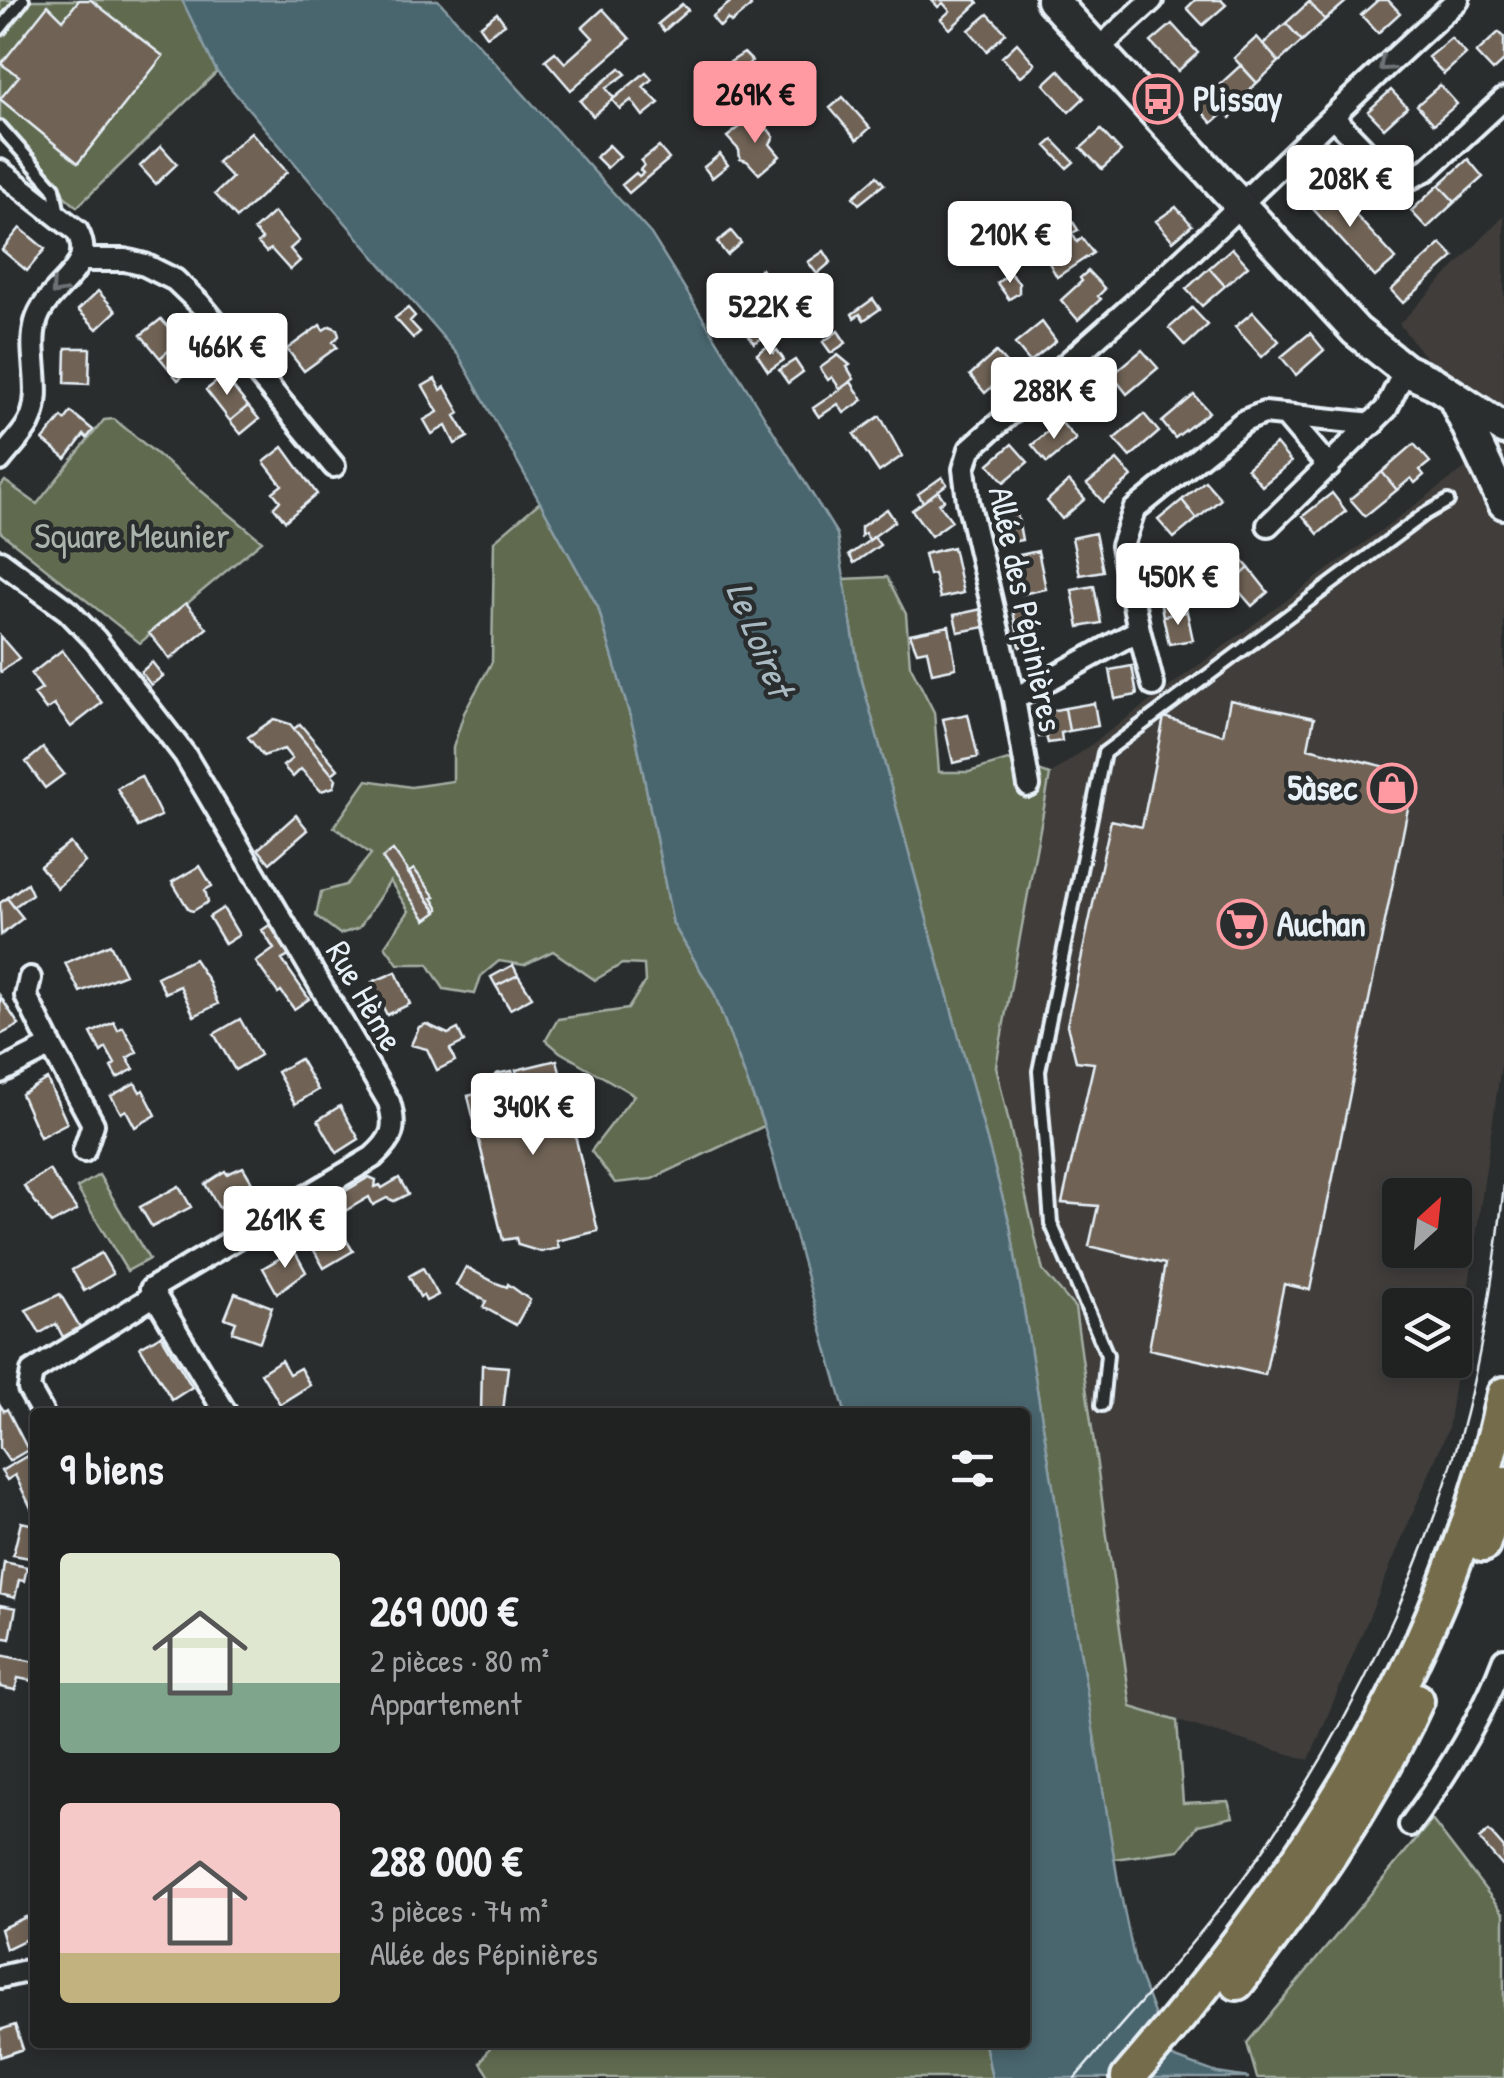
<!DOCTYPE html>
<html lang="fr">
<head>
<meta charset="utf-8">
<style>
	body { margin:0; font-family:"Patrick Hand",sans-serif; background:#2d2f2f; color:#f1f3f6; height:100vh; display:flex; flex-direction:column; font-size:38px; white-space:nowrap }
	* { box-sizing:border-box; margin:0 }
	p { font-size:32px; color:#a2a4a5 }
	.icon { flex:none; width:55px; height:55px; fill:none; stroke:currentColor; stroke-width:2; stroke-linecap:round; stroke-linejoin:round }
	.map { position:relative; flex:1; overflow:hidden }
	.panel { position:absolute; left:30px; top:1408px; width:1000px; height:640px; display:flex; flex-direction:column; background:#202222; border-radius:10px; box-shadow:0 5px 15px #0003,0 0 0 2px #3d3f40 }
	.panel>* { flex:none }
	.needle { width:65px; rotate:27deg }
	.tools { position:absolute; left:1382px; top:1178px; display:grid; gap:20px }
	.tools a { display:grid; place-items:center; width:90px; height:90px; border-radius:10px; background:#202222; box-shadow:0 5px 15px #0003,0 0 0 2px #3d3f40; font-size:50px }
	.price { position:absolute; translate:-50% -85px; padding:0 22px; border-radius:10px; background:#fff; color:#222; font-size:32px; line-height:65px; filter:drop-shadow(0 2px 5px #0008) }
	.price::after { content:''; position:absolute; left:50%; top:60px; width:30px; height:22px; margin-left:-15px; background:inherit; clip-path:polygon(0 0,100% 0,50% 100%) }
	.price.active { background:#ff9aa2; color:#111 }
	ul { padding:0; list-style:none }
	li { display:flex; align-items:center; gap:30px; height:250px; padding:0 30px }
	li span { display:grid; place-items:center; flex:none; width:280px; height:200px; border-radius:10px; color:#555 }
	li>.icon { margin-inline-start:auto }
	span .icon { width:120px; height:120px; fill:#fffc; stroke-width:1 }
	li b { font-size:42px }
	h2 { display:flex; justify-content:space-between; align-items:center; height:120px; padding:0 30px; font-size:42px }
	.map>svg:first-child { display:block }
</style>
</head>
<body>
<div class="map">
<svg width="1504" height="2078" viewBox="0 0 1504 2078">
	<rect width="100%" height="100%" fill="#2a2d2e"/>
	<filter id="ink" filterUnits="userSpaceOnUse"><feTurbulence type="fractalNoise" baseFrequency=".01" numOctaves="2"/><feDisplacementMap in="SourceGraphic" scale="20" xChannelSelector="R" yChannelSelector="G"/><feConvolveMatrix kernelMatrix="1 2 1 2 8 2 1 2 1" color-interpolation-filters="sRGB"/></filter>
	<g filter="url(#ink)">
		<!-- built -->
		<path fill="#3f3d3a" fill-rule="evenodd" d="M1504,216V1063L1501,1065L1448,1429L1309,1760L1131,1707L1075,1308L1043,1271L996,1066L1050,775L1495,446L1399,324ZM1400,1195H1455V1250H1400ZM1400,1305H1455V1360H1400Z"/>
		<!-- green -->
		<path fill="#616a50" stroke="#a4aea4" stroke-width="2.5" d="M0,0H183L217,72L77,207L0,140Z
			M114,419L262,541L140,643L0,532V487L5,481L37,504L104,420Z
			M540,502L598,607L636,737L673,924L714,993L764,1126L652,1179L615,1183L591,1151L634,1095L560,1052L546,1040L558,1019L628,1009L645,982L644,965L622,964L595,980L553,951L524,965L499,961L481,976L475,994L444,989L428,964H398L385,946L409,911L390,881L359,928L340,934L316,916L321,892L346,885L371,854L334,827L367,780L411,787L453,781V748L464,713L492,662L494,541Z
			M887,577L906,614L910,665L934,712L939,772H969L1008,760L1050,775L996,1066L1043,1271L1075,1308L1131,1707L1177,1721L1183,1803L1228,1801L1233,1817L1198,1825L1179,1850L1114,1859L1010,1225L858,666L844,579Z
			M99,1175L149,1259L127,1271L77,1188Z
			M1432,1820L1504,1914V2078H1257L1247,2043Z
			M493,2042L985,2043L992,2078H491L481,2063Z"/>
		<!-- water -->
		<path fill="#4a656e" stroke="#899da5" stroke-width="2.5" d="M182,0H438L651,234L837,534L858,666L1010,1225L1118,1881L1135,1963L1170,2056L1217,2073L1249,2078H992L985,2043L1025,2042V1412H845L764,1126L714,993L673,924L636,737L598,607L459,356L217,72Z"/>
		<!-- building -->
		<path fill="#706357" stroke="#e8f1f8" stroke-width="2.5" d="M79,0H91L163,56L78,163L0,99L19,76L1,64L48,5L63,20Z
			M733,0H747L751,6L731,23L728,19L720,27L712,17Z
			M932,0H976L978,3L950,29L941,19L950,11L943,3L938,7Z
			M1195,0H1221L1226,5L1203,25L1187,8Z
			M1311,0H1348L1325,20L1309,2Z
			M1378,0H1388L1400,13L1378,33L1361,15Z
			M1309,2L1325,20L1302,41L1286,23Z
			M682,4L688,10L664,31L658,24Z
			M603,9L630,39L571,90L545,60L555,52L565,63L593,38L583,27Z
			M497,13L505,24L487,36L480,26Z
			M988,14L1006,33L987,51L969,30Z
			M1286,23L1302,41L1279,62L1263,44Z
			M1172,24L1198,53L1178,71L1151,42Z
			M1499,32L1504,37V61L1493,71L1476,53Z
			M1257,37L1279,62L1257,83L1234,58Z
			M1451,38L1466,54L1444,74L1428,57Z
			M1017,43L1035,64L1020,77L1002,57Z
			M744,53L752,61L724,85L719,78L725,72L721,68Z
			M1241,65L1257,83L1234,104L1218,86Z
			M620,68L626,74L606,88L614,98L593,116L580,101Z
			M1059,70L1084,98L1069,112L1044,84Z
			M646,72L652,79L643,87L659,103L643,116L631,100L620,109L612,100Z
			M1440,85L1457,104L1434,124L1417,105Z
			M1218,86L1240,110L1230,118L1225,112L1212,123L1196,105Z
			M1391,90L1407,107L1384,128L1368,111Z
			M843,97L870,128L857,140L830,108Z
			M749,120L760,132L768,129L774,137L770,144L780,156L759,174L747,161L740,159L739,150L727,137Z
			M1101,130L1121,152L1102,169L1081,148Z
			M251,132L287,172L237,218L215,194L232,178L217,162Z
			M1053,140L1074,162L1067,168L1046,146Z
			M609,145L620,156L607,168L596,157Z
			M161,146L177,164L156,184L140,166Z
			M659,147L669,159L629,193L622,185L636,173L639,176L643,173L640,170L644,165L641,161Z
			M720,154L728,165L712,178L704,167Z
			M1468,159L1483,177L1455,202L1439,185Z
			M877,176L884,184L859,204L853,197Z
			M1325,182L1396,259L1375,277L1305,200Z
			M1439,185L1455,202L1427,228L1411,211Z
			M1176,207L1192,225L1173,241L1156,221Z
			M1061,210L1068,225L1073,222L1078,230L1072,233L1077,242L1082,238L1093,253L1057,277L1048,261L1067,248L1051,216Z
			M274,212L299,241L290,249L300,261L290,270L271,249L266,252L258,243L262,239L254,230Z
			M20,228L45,249L27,271L2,250Z
			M731,231L741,243L727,255L717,242Z
			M1441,244L1454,257L1403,303L1391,290Z
			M1232,248L1248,266L1225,286L1209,268Z
			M824,251L831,262L817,274L808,262Z
			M1209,268L1225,286L1202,306L1186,289Z
			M761,269L766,276L734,299L726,287L739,277L742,282Z
			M1088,271L1105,289L1098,296L1101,299L1078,320L1061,300L1082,281L1080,278Z
			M1010,273L1019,283V293L1009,299L997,283Z
			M751,287L756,295L751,298L755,305L742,314L734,299Z
			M98,291L116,311L97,329L78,310Z
			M873,299L880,309L864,320L860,314L854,318L852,314Z
			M408,308L415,316L410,321L420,332L413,338L395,318Z
			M1192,308L1208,325L1185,346L1169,328Z
			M754,311L769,334L754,343L740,321Z
			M1253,312L1279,341L1262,357L1235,327Z
			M161,319L180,341L160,358L141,335Z
			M1042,322L1056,341L1030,362L1015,344Z
			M320,325L323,330L330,326L337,329L339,336L333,342L337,347L304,371L287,349Z
			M838,331L846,343L831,353L823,342Z
			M1310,333L1324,350L1296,375L1281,357Z
			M180,341L198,364L178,380L160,358Z
			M768,346L773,353L777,350L784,360L768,371L757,354Z
			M66,348H90L89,384L65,383Z
			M1142,350L1158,368L1127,394L1112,375Z
			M996,352L1012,370L985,393L970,375Z
			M838,355L850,365L847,367L854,379L840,389L832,377L828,380L820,368Z
			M795,360L803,372L788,383L779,370Z
			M1091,374L1107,393L1078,417L1063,399Z
			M224,376L248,406L230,421L206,390Z
			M435,379L441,390L445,387L460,413L455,416L468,437L455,444L446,426L432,434L424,420L438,412L423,386Z
			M851,382L863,400L844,413L838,404L819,417L813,408Z
			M1194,395L1209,412L1175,438L1162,422Z
			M248,406L259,419L241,434L230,421Z
			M71,412L93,430L87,438L84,435L66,459L43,440L62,417L65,420Z
			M1144,414L1159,432L1130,457L1114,439Z
			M880,416L902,456L879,472L854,434Z
			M1060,421L1076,439L1047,463L1032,445Z
			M1012,444L1028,462L1004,482L989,464Z
			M1276,444L1291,462L1262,486L1247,468Z
			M1414,444L1430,462L1420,470L1424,475L1415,483L1411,478L1397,490L1382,472Z
			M283,447L317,494L285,521L274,507L280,501L273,492L282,485L264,462Z
			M1117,460L1132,477L1103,502L1087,484Z
			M1382,472L1397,490L1365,516L1350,499Z
			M942,477L947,484L923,502L918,494Z
			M1069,481L1085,499L1062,519L1047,501Z
			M1205,481L1221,499L1197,519L1182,500Z
			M938,491L944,500L939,504L952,521L931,536L912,510Z
			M1332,493L1346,511L1318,534L1303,516Z
			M1182,500L1197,519L1174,538L1158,520Z
			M1015,502L1022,540L999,544L991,507Z
			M887,509L895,521L869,540L865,533L861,536V527Z
			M1095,533L1103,571L1080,575L1072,538Z
			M874,537L880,545L854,563L849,555Z
			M1229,546L1249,568L1232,583L1212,560Z
			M953,547L963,593L940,598L934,574L929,575L924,554Z
			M1038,551L1046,589L1022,594L1015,556Z
			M1249,568L1268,592L1252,606L1232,583Z
			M1179,574L1187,612L1163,616L1156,579Z
			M1094,586L1101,623L1079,627L1072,590Z
			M186,603L207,628L170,659L149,633Z
			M1036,606L1043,642L1020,647L1013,611Z
			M982,609L985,627L958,632L954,615Z
			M1187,612L1193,640L1169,644L1163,616Z
			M949,626L956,668L932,673L927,650L917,652L910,634Z
			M0,636L19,658L1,672L0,671Z
			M62,650L102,703L71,727L54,705L46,710L34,694L42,689L31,674Z
			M152,662L163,676L151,685L141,672Z
			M1132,666L1137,695L1115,699L1110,670Z
			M1230,700L1314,718L1308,748L1415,774L1310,1290L1284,1284L1265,1375L1149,1349L1165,1264L1089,1246L1098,1206L1062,1203L1094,1063L1076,1061L1067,1025L1111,820L1142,827L1164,717L1223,735Z
			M1094,703L1098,726L1069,731L1065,708Z
			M1065,708L1069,731L1061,733L1062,741L1048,743L1046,736L1039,737L1035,714Z
			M968,714L978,757L953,763L943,719Z
			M274,719L290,724L336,779L334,787L321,791L301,769L293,777L283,766L292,759L284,749L263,756L248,737Z
			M300,724L338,769L332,774L294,729Z
			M43,748L64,774L45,788L26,762Z
			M141,776L161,816L138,827L117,788Z
			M296,815L308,830L270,863L258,849Z
			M70,843L85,862L57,888L40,866Z
			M393,850L437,912L426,920L382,858Z
			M200,866L212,886L205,890L208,902L193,911L189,910L172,882Z
			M414,869L435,897L432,898L439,909L436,911L408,873Z
			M27,883L32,894L14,907L7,898Z
			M7,898L23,918L1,935L0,903Z
			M223,908L239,935L225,944L209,917Z
			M274,922L294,953L282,960L309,999L294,1009L281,991L278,993L256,962L274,949L262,930Z
			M110,944L125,974L80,992L65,963Z
			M194,959L208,980L218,1004L194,1016L180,986L165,993L157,977Z
			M513,965L518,975L496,986L491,977Z
			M396,972L410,1004L387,1015L381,1003L379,1005L372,982Z
			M518,975L532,997L510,1009L496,986Z
			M0,996L19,1025L0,1035Z
			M240,1019L260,1055L235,1070L214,1034Z
			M114,1022L118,1030L123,1027L137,1052L127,1058L134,1069L117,1078L111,1067L115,1064L106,1048L101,1052L91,1033Z
			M426,1024L448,1034L458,1029L464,1042L450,1049L455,1061L437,1070L427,1049L411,1045L419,1027Z
			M300,1059L318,1090L295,1104L277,1072Z
			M557,1060L598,1231L557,1241L559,1248L541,1252L518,1245L516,1238L503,1240L468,1096L483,1092L496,1074L512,1071L521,1100L516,1070Z
			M47,1079L67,1123L40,1137L21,1094Z
			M135,1083L140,1092L143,1090L156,1115L135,1127L126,1110L121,1113L111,1096Z
			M340,1106L359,1139L337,1153L318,1120Z
			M243,1167L256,1189L219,1208L205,1184L225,1171L227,1174Z
			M49,1170L77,1210L51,1224L24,1186Z
			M369,1177L376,1180L375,1187L380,1185L382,1188L399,1178L408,1194L394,1201L387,1198L373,1205L369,1197L345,1211L337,1196Z
			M179,1186L191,1207L152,1227L140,1207Z
			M339,1228L353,1251L324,1268L311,1245Z
			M294,1250L306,1272L277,1293L263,1268Z
			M101,1253L113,1274L84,1291L72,1270Z
			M466,1267L496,1283L507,1287L508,1284L530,1300L516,1325L483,1307L486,1301L456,1285Z
			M423,1268L438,1295L426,1301L423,1295L420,1297L409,1276Z
			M235,1293L272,1307L260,1342L232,1332L236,1322L225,1318Z
			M60,1294L80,1327L63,1337L56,1324L40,1333L26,1310Z
			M161,1335L192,1387L172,1400L140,1347Z
			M281,1360L289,1374L300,1368L310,1385L280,1404L261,1373Z
			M482,1365L508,1367L503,1412H481Z
			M0,1405L4,1411L7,1409L28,1450L9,1461L0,1448Z
			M27,1456L35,1470V1509L32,1510L15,1475L7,1480L1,1471Z
			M21,1522L35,1525V1559L13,1555Z
			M4,1562L27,1567L24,1581L19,1580L15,1598L0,1594Z
			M0,1605L16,1608L10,1639L0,1637Z
			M0,1655L35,1662L32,1681L18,1678L15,1690L0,1687Z
			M1489,1831L1504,1848V1868L1479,1839Z
			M26,1917L35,1935L6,1949L0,1929Z
			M15,2025L23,2049L0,2057V2030Z"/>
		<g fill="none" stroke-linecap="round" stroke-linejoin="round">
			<!-- lane casing -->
			<g stroke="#e8f1f8" stroke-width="18">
				<path id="lane" d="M0,29L23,0
					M0,127L54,188L59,215
					M1102,1405L1107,1355L1051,1223L1039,1071L1104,753L1425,514L1448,501"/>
			</g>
			<!-- street casing -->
			<g stroke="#e8f1f8" stroke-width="28">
				<path id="street" d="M1097,50L1152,0
					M1334,118L1384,170L1407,180L1428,169L1504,99
					M0,171L77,231C99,271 46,285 36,322C27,355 45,391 29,423C22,436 9,448 0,460
					M83,260H125L145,265L175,280L200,304L334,466
					M1285,415L1329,467
					M1268,525L1386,409L1405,370
					M0,561L68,611L96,640L185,755L389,1102C397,1128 393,1139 373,1157L151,1289L225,1412
					M1139,630L1153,685
					M1014,699L1139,630L1122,546L1134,510L1244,421L1264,413L1373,424
					M1029,786L1014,699L968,501L964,469L970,449C1057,371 1147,296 1231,214C1305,142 1380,70 1458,0
					M51,1046L93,1124L84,1151
					M0,1072L51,1046L26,996L30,978
					M42,1412L29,1389L32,1372L155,1295
					M1410,1825C1447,1774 1482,1718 1504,1659
					M0,1977L35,1969"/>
			</g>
			<!-- secondary casing -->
			<g stroke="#e8f1f8" stroke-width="38">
				<path id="secondary" d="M1052,0L1356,331L1405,370L1434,383L1504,429
					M1456,402L1504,503"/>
			</g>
			<!-- primary casing -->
			<g stroke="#e8f1f8" stroke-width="40">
				<path id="primary" d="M1483,1545L1504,1483
					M1237,1983C1306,1894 1370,1803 1417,1700
					M1128,2078C1305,1873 1445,1663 1504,1394"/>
			</g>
			<!-- lane -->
			<use href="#lane" stroke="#2a2d2e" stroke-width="10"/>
			<!-- street -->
			<use href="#street" stroke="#2a2d2e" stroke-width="20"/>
			<!-- secondary -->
			<use href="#secondary" stroke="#2a2d2e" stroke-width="30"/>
			<!-- primary -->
			<use href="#primary" stroke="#746c4b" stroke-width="32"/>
			<!-- tram -->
			<path stroke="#e8f1f8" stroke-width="2.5" d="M1075,2078C1142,1999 1215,1923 1272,1837C1355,1714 1421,1575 1461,1432C1483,1352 1495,1268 1504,1185"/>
		</g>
		<!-- one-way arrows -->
		<defs><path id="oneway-chevron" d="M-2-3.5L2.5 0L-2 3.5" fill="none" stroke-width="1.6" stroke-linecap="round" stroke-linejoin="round" transform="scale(2.5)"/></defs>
		<g stroke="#6c7275">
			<use href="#oneway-chevron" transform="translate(1385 65) rotate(138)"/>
			<use href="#oneway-chevron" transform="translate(57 289) rotate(132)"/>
		</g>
	</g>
	<!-- icons -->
	<defs>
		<g id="bus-ring" transform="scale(2.5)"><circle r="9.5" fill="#2a2d2e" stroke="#ff9aa2" stroke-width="1.5"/><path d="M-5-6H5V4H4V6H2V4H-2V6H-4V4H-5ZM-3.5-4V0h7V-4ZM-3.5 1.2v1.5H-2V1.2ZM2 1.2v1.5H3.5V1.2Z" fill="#ff9aa2"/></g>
		<g id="shop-ring" transform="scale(2.5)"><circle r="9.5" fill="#2a2d2e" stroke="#ff9aa2" stroke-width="1.5"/><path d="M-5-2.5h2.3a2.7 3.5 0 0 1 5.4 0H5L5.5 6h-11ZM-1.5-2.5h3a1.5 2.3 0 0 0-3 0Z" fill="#ff9aa2"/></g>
		<g id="supermarket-ring" transform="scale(2.5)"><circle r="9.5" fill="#2a2d2e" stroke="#ff9aa2" stroke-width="1.5"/><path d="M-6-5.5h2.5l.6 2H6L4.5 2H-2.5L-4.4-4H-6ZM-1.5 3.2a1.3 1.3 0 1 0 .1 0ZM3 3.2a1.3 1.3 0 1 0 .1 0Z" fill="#ff9aa2"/></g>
	</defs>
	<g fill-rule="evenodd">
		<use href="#bus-ring" x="1158" y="99"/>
		<use href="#shop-ring" x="1392" y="788"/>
		<use href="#supermarket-ring" x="1242" y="924"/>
	</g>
	<g text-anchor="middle" stroke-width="9" stroke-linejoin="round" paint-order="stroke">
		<!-- poi labels -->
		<g font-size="35" font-weight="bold" fill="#e8f1f8" stroke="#2a2d2e" text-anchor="start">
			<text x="1193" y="111">Plissay</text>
			<text x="1357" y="800" text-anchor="end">5àsec</text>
			<text x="1277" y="936">Auchan</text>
		</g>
		<!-- park labels -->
		<g font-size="35" fill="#abb4ac" stroke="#2a2d2e">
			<text x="132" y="548">Square Meunier</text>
		</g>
		<!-- street labels -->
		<g font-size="35" fill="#e8f1f8" stroke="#2a2d2e">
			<text transform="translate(1026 609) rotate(78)" y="12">Allée des Pépinières</text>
			<text transform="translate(365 996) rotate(60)" y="12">Rue Hème</text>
		</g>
		<!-- water labels -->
		<g font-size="38" font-style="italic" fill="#a9b9c1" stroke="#2a2d2e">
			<text transform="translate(760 639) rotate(68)" y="13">Le Loiret</text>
		</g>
	</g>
</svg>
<div class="tools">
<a><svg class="needle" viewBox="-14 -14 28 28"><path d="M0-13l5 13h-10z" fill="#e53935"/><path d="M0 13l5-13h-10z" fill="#a2a4a5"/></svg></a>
<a><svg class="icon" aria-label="layers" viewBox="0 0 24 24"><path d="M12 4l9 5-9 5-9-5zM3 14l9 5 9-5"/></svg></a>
</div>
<b class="price active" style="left:755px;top:146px">269K €</b>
<b class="price" style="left:1350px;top:230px">208K €</b>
<b class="price" style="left:1010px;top:286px">210K €</b>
<b class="price" style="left:770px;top:358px">522K €</b>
<b class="price" style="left:227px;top:398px">466K €</b>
<b class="price" style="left:1054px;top:442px">288K €</b>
<b class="price" style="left:1178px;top:628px">450K €</b>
<b class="price" style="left:533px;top:1158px">340K €</b>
<b class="price" style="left:285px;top:1271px">261K €</b>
<section class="panel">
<h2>9 biens<svg class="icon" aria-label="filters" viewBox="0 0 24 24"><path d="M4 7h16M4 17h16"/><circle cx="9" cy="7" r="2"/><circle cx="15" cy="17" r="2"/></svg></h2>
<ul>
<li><span style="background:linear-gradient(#dfe7d0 65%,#7fa58c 0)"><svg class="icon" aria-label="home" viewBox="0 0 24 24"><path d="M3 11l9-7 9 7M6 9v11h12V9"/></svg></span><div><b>269 000 €</b><p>2 pièces · 80 m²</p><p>Appartement</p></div></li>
<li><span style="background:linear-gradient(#f6c9c9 75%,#c2b280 0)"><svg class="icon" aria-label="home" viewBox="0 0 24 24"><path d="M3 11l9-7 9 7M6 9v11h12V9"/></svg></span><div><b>288 000 €</b><p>3 pièces · 74 m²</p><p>Allée des Pépinières</p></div></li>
</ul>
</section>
</div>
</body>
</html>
